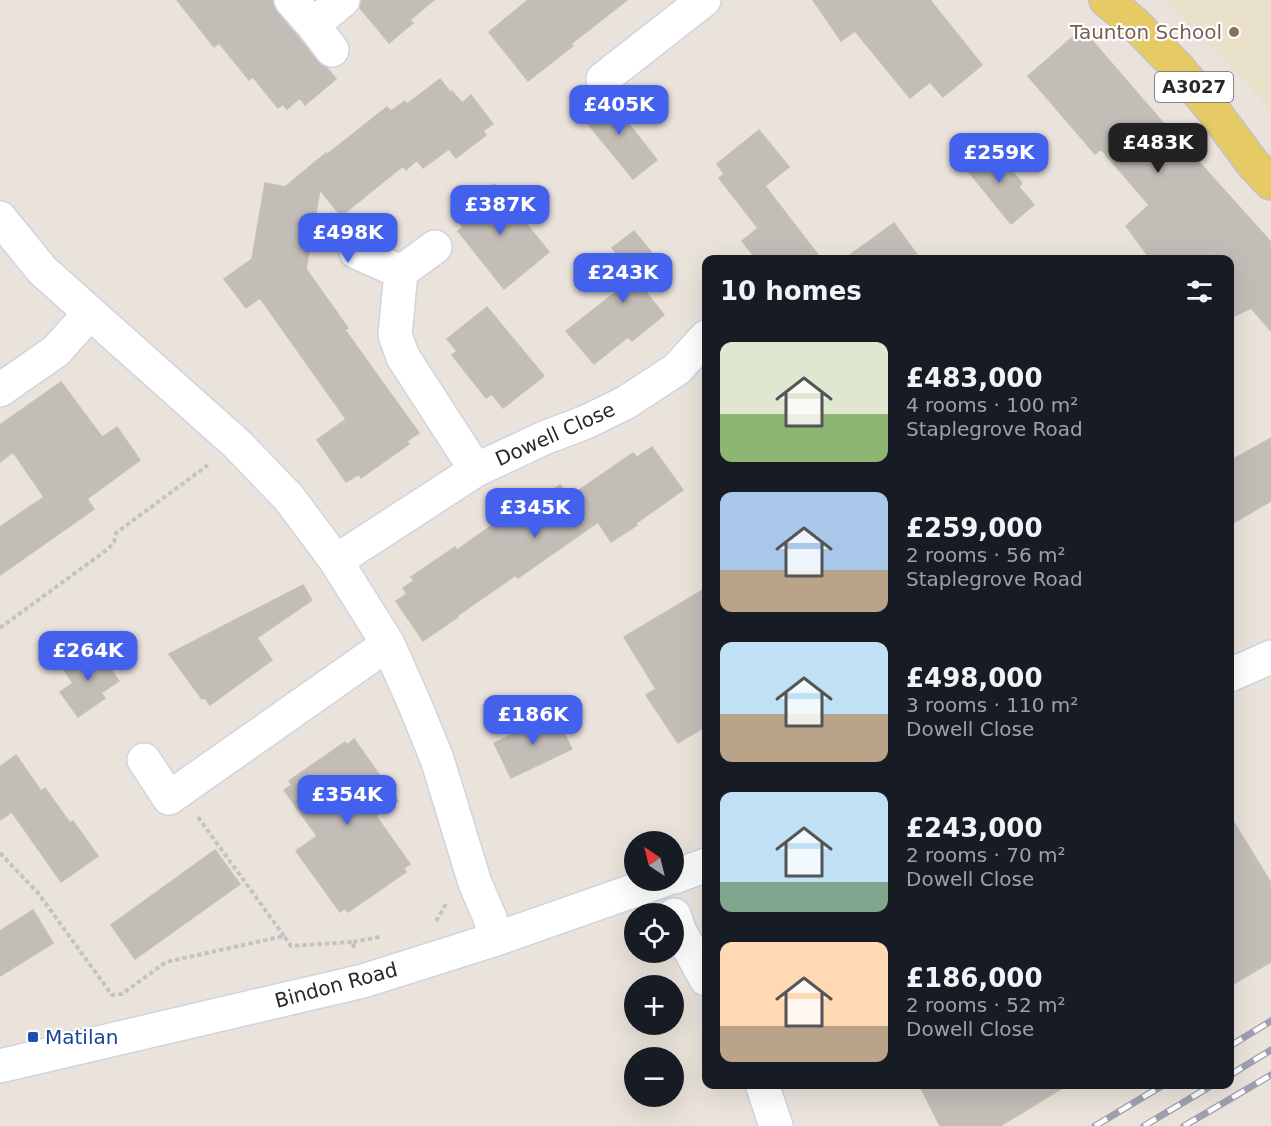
<!DOCTYPE html>
<html lang="en">
<head>
<meta charset="utf-8">
<style>
	body { margin:0; font-family:"DejaVu Sans",sans-serif; background:#20242c; color:#f1f3f6; height:100vh; display:flex; flex-direction:column; font-size:22px; white-space:nowrap }
	* { box-sizing:border-box; margin:0 }
	p { font-size:20px; color:#9ea1a6 }
	.icon { flex:none; width:33px; height:33px; fill:none; stroke:currentColor; stroke-width:2; stroke-linecap:round; stroke-linejoin:round }
	.map { position:relative; flex:1; overflow:hidden }
	.side { position:absolute; left:702px; top:255px; width:532px; height:834px; display:flex; flex-direction:column; background:#171b24; border-radius:12px; box-shadow:0 6px 24px #0002 }
	.side>* { flex:none }
	.needle { width:39px; rotate:325deg }
	.tools { position:absolute; left:624px; top:831px; display:grid; gap:12px }
	.tools a { display:grid; place-items:center; width:60px; height:60px; border-radius:50%; background:#171b24; box-shadow:0 6px 24px #0002; font-size:30px }
	.price { position:absolute; translate:-50% -51px; padding:0 14px; border-radius:12px; background:#4461ed; color:#fff; font-size:20px; line-height:39px; filter:drop-shadow(0 2px 3px #0008) }
	.price::after { content:''; position:absolute; left:50%; top:36px; width:18px; height:14px; margin-left:-9px; background:inherit; clip-path:polygon(0 0,100% 0,50% 100%) }
	.price.current { background:#222; color:#fff }
	ul { padding:0; list-style:none }
	li { display:flex; align-items:center; gap:18px; height:150px; padding:0 18px }
	li span { display:grid; place-items:center; flex:none; width:168px; height:120px; border-radius:12px; color:#555 }
	li>.icon { margin-inline-start:auto }
	span .icon { width:72px; height:72px; fill:#fffc; stroke-width:1 }
	li b { font-size:26px }
	h2 { display:flex; justify-content:space-between; align-items:center; height:72px; padding:0 18px; font-size:26px }
	.map>svg:first-child { display:block }
</style>
</head>
<body>
<div class="map">
<svg width="1271" height="1126" viewBox="0 0 1271 1126">
	<rect width="100%" height="100%" fill="#eae3db"/>
	<!-- education -->
	<path fill="#eae1cb" d="M1165,0H1271V113L1245,82Z"/>
	<!-- building -->
	<path fill="#c2bdb7" stroke="#c5bfb5" stroke-width="1.5" d="M177,0H272L277,12L298,37L317,61L327,68L336,79L305,105L300,98L287,109L283,104L278,108L253,77L249,80L219,43L214,47Z
		M361,0H434L410,20L413,23L389,43L360,8Z
		M528,0H627L571,44L573,46L528,81L489,32Z
		M813,0H930L982,65L943,97L930,82L910,98L855,31L841,41Z
		M1082,29L1198,163L1199,162L1271,242V331L1251,308L1230,318V260H1151L1126,226L1149,205L1101,149L1095,154L1028,76Z
		M440,79L451,93L452,91L462,103L471,95L493,124L483,131L486,135L456,158L449,149L423,168L417,160L406,170L403,166L341,216L320,190L306,269L348,328L345,330L419,433L407,441L409,444L361,478L359,474L346,482L317,440L346,419L260,298L246,308L224,279L252,259L265,183L285,187L326,153L325,156L387,107L391,111L405,101L407,104Z
		M609,96L625,117L624,118L657,160L633,179L580,114L602,97Z
		M759,130L789,167L765,186L822,260H757L742,241L758,228L719,178L724,174L717,164Z
		M990,144L1022,183L1019,187L1034,205L1011,224L964,166Z
		M494,184L549,252L504,289L458,231L463,227L454,215Z
		M894,223L921,260H843Z
		M634,231L669,274L646,291L636,279L664,315L632,341L628,337L594,364L566,331L635,277L612,248Z
		M487,307L544,376L503,408L492,394L486,398L452,355L457,351L447,339Z
		M61,382L102,437L117,427L140,460L87,499L94,509L0,575V527L44,497L13,452L0,462V425Z
		M1271,438V501L1230,525V461Z
		M652,447L683,490L635,524L637,525L611,542L598,522L518,578L516,575L457,616L458,617L423,641L396,601L407,594L403,588L414,581L411,577L455,547L457,550L535,495L538,500L560,485L569,497L633,453L637,457Z
		M303,585L312,600L257,638L272,660L210,705L205,698L202,699L169,654Z
		M706,588V726L678,743L646,695L656,689L624,637Z
		M96,648L119,681L101,693L105,698L78,717L60,692L73,683L64,670Z
		M554,714L572,749L511,778L494,743Z
		M354,739L398,801L376,816L410,864L404,868L406,872L348,912L345,908L340,912L296,851L317,836L284,790L292,785L289,781L345,742L347,745Z
		M16,755L41,791L45,788L70,823L73,821L98,856L61,882L12,812L0,820V767Z
		M1230,816L1271,883V962L1230,986Z
		M215,850L240,884L135,959L111,925Z
		M33,910L53,943L0,976V931Z
		M919,1084H1069L1000,1126H940Z"/>
	<g fill="none" stroke-linecap="round" stroke-linejoin="round">
		<!-- minor casing -->
		<g stroke="#d0d3e0" stroke-width="36">
			<path id="minor" d="M291,0L313,25L332,50
				M313,25L343,0
				M603,79L704,0
				M0,218L42,270L237,444L289,498L336,561L388,644L415,705L437,759L475,883L490,918L496,939
				M435,247L401,272L395,335L403,357L476,470
				M356,252L401,272
				M0,390L56,351L90,313
				M336,561L476,470L544,438L586,422L625,403L677,369L706,337
				M1230,675L1271,657
				M144,760L169,798L388,644
				M674,877L706,865
				M674,915L680,932L706,979
				M0,1066L363,981L496,939L664,880
				M762,1084L776,1126"/>
		</g>
		<!-- major casing -->
		<g stroke="#c3c3c3" stroke-width="36">
			<path id="major" d="M1106,0L1136,25L1178,68L1213,110L1253,164L1271,183"/>
		</g>
		<!-- path -->
		<path stroke="#c3c3c3" stroke-width="4" stroke-dasharray="4.5 3" stroke-linecap="butt" d="M0,628L108,549L114,542L116,533L208,465
			M198,817L284,936
			M0,853L38,893L112,995L122,994L166,962L284,936L291,946L353,942L354,949
			M436,921L446,904
			M353,942L380,937"/>
		<!-- minor -->
		<use href="#minor" stroke="#fff" stroke-width="33"/>
		<!-- major -->
		<use href="#major" stroke="#e6ca63" stroke-width="33"/>
		<!-- rail casing -->
		<g stroke="#9ea0b1" stroke-width="7">
			<path id="rail" d="M1230,1046L1271,1021
				M1230,1075L1271,1050
				M1095,1126L1165,1084
				M1144,1126L1214,1084
				M1184,1126L1271,1075"/>
		</g>
		<!-- rail -->
		<use href="#rail" stroke="#fff" stroke-width="4.5" stroke-dasharray="14" stroke-linecap="butt"/>
	</g>
	<!-- markers -->
	<circle fill="#8d6e63" stroke="#fff" stroke-width="2" cx="1234" cy="32" r="6"/>
	<rect fill="#1a4fb4" stroke="#fff" stroke-width="2" x="27" y="1031" width="12" height="12" rx="3"/>
	<g text-anchor="middle" stroke-width="4.5" stroke-linejoin="round" paint-order="stroke">
		<!-- shield labels -->
		<rect fill="#fff" stroke="#686868" stroke-width="1.5" x="1155" y="72" width="78" height="30" rx="4.5"/>
		<g font-size="18" font-weight="bold" fill="#282828">
			<text x="1194" y="93">A3027</text>
		</g>
		<!-- education labels -->
		<g font-size="20" fill="#785e54" stroke="#fff" text-anchor="end">
			<text x="1222" y="39">Taunton School</text>
		</g>
		<!-- street labels -->
		<g font-size="20" fill="#282828" stroke="#fff">
			<text transform="translate(555 434) rotate(-24)" y="7">Dowell Close</text>
			<text transform="translate(336 985) rotate(-15)" y="7">Bindon Road</text>
		</g>
		<!-- transit labels -->
		<g font-size="20" fill="#164399" stroke="#fff" text-anchor="start">
			<text x="45" y="1044">Matilan</text>
		</g>
	</g>
</svg>
<div class="tools">
<a><svg class="needle" viewBox="-14 -14 28 28"><path d="M0-13l5 13h-10z" fill="#e53935"/><path d="M0 13l5-13h-10z" fill="#9ea1a6"/></svg></a>
<a><svg class="icon" aria-label="locate" viewBox="0 0 24 24"><circle cx="12" cy="12" r="6"/><path d="M12 2v4M12 18v4M2 12h4M18 12h4"/></svg></a>
<a>+</a>
<a>−</a>
</div>
<b class="price" style="left:619px;top:136px">£405K</b>
<b class="price current" style="left:1158px;top:174px">£483K</b>
<b class="price" style="left:999px;top:184px">£259K</b>
<b class="price" style="left:500px;top:236px">£387K</b>
<b class="price" style="left:348px;top:264px">£498K</b>
<b class="price" style="left:623px;top:304px">£243K</b>
<b class="price" style="left:535px;top:539px">£345K</b>
<b class="price" style="left:88px;top:682px">£264K</b>
<b class="price" style="left:533px;top:746px">£186K</b>
<b class="price" style="left:347px;top:826px">£354K</b>
<section class="side">
<h2>10 homes<svg class="icon" aria-label="filters" viewBox="0 0 24 24"><path d="M4 7h16M4 17h16"/><circle cx="9" cy="7" r="2"/><circle cx="15" cy="17" r="2"/></svg></h2>
<ul>
<li><span style="background:linear-gradient(#dfe7d0 60%,#8fb573 0)"><svg class="icon" aria-label="home" viewBox="0 0 24 24"><path d="M3 11l9-7 9 7M6 9v11h12V9"/></svg></span><div><b>£483,000</b><p>4 rooms · 100 m²</p><p>Staplegrove Road</p></div></li>
<li><span style="background:linear-gradient(#a9c7e8 65%,#b9a48a 0)"><svg class="icon" aria-label="home" viewBox="0 0 24 24"><path d="M3 11l9-7 9 7M6 9v11h12V9"/></svg></span><div><b>£259,000</b><p>2 rooms · 56 m²</p><p>Staplegrove Road</p></div></li>
<li><span style="background:linear-gradient(#bfe0f5 60%,#b9a48a 0)"><svg class="icon" aria-label="home" viewBox="0 0 24 24"><path d="M3 11l9-7 9 7M6 9v11h12V9"/></svg></span><div><b>£498,000</b><p>3 rooms · 110 m²</p><p>Dowell Close</p></div></li>
<li><span style="background:linear-gradient(#bfe0f5 75%,#7fa58c 0)"><svg class="icon" aria-label="home" viewBox="0 0 24 24"><path d="M3 11l9-7 9 7M6 9v11h12V9"/></svg></span><div><b>£243,000</b><p>2 rooms · 70 m²</p><p>Dowell Close</p></div></li>
<li><span style="background:linear-gradient(#ffd9b3 70%,#b9a48a 0)"><svg class="icon" aria-label="home" viewBox="0 0 24 24"><path d="M3 11l9-7 9 7M6 9v11h12V9"/></svg></span><div><b>£186,000</b><p>2 rooms · 52 m²</p><p>Dowell Close</p></div></li>
</ul>
</section>
</div>
</body>
</html>
